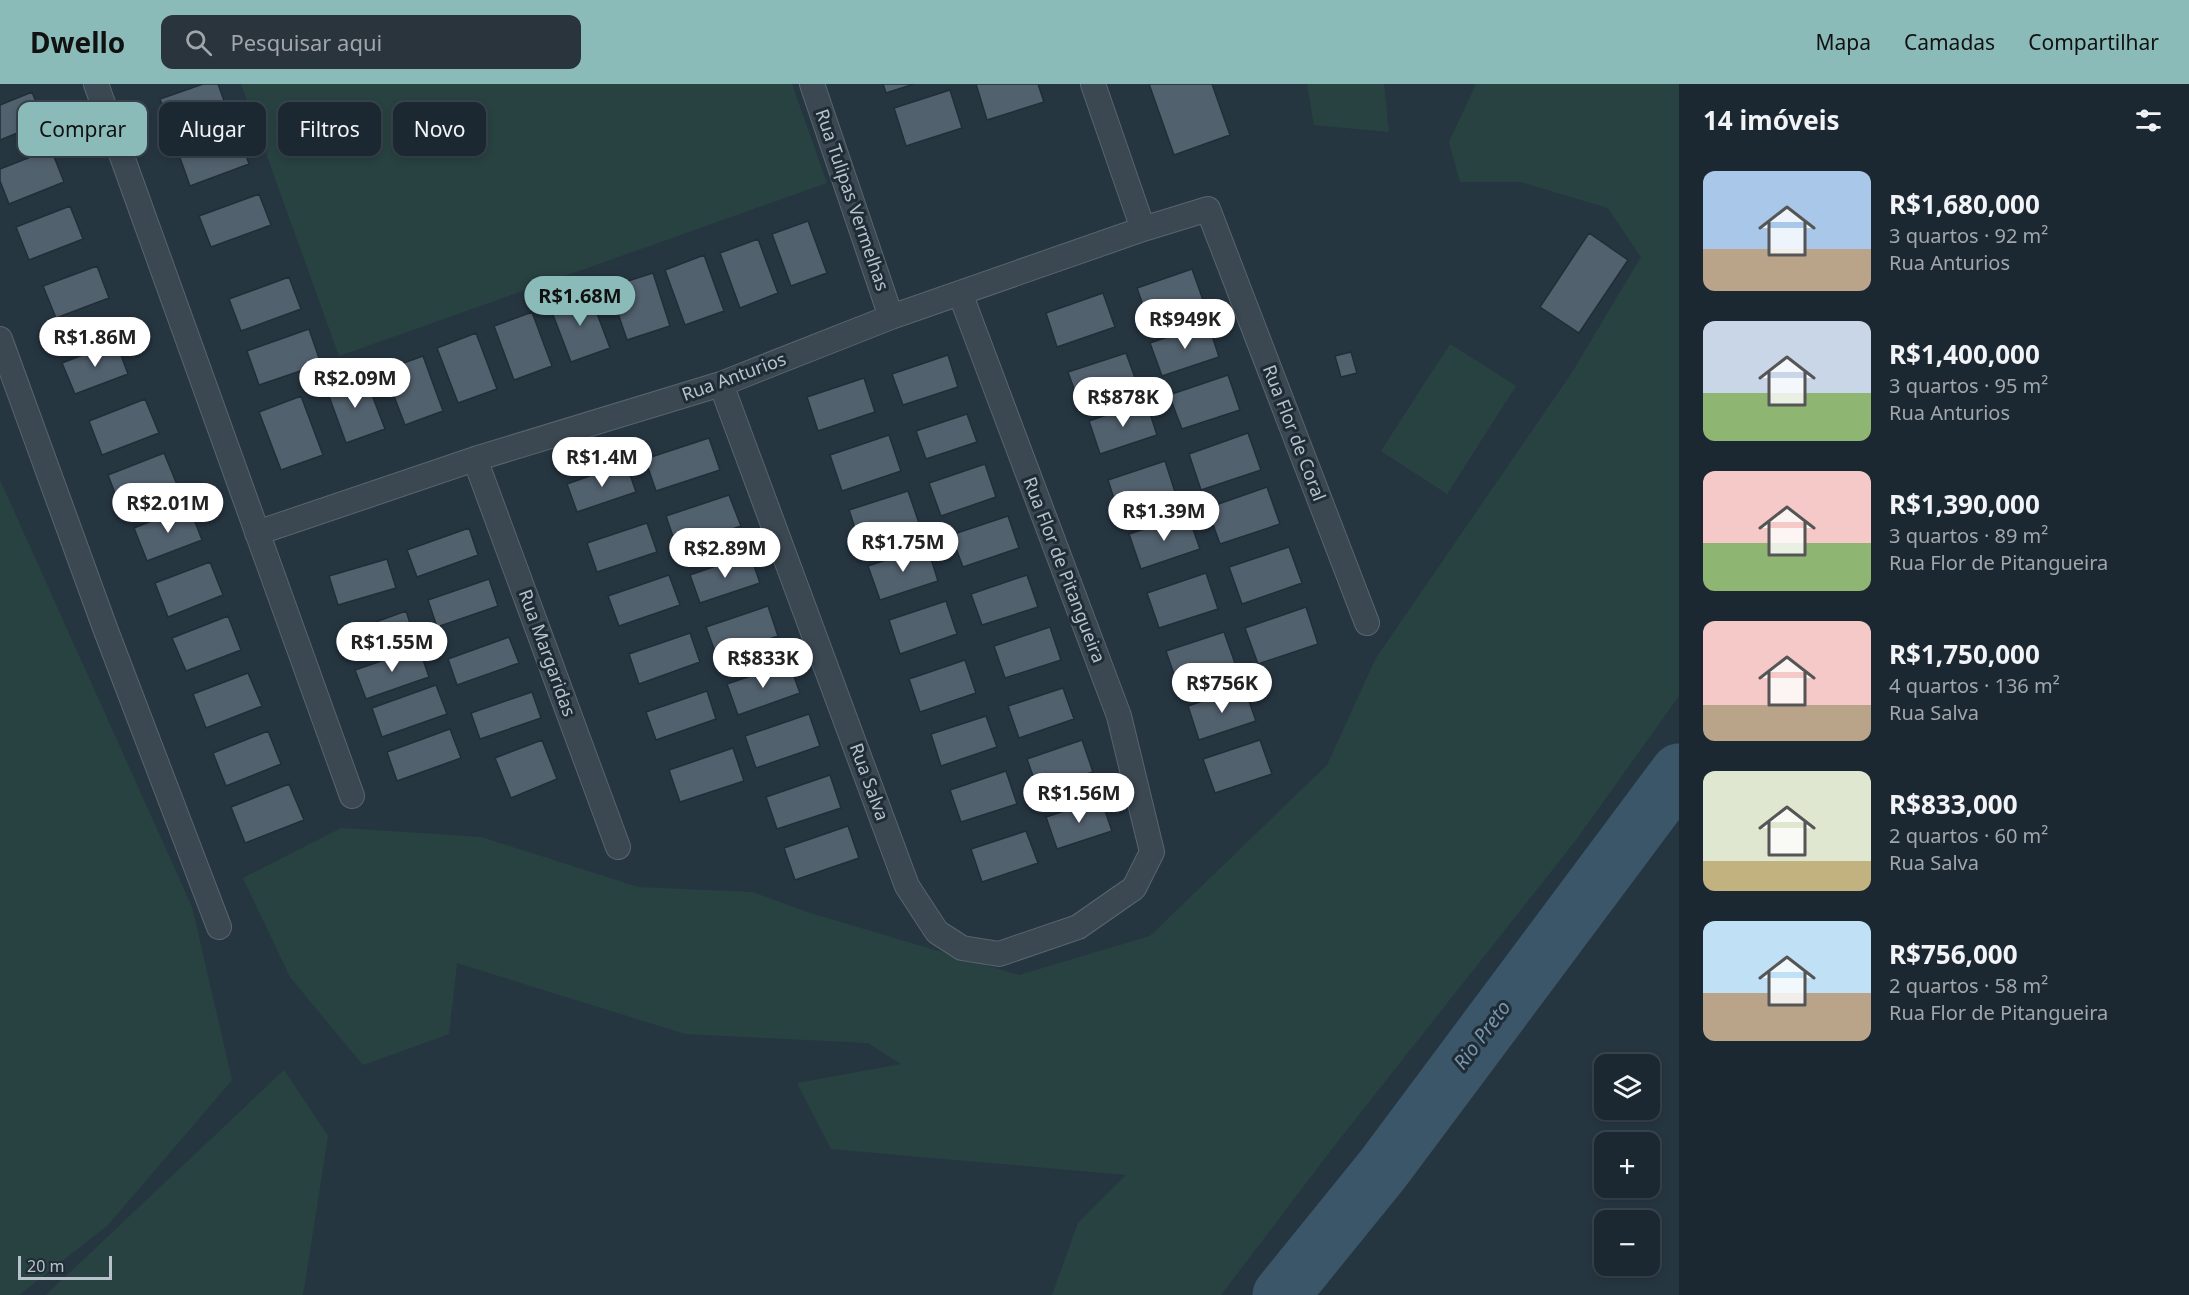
<!DOCTYPE html>
<html lang="pt">
<head>
<meta charset="utf-8">
<style>
	body { margin:0; font-family:"Noto Sans",sans-serif; background:#29343d; color:#f1f3f6; height:100vh; display:flex; flex-direction:column; font-size:22px; white-space:nowrap }
	* { box-sizing:border-box; margin:0 }
	p { font-size:20px; color:#a0a6ab }
	.icon { flex:none; width:33px; height:33px; fill:none; stroke:currentColor; stroke-width:2; stroke-linecap:round; stroke-linejoin:round }
	.map { position:relative; flex:1; overflow:hidden }
	.side { display:flex; flex-direction:column; background:#1c2831; width:510px }
	.side>* { flex:none }
	.hud { position:absolute; left:18px; top:18px; width:570px; height:54px; display:flex; gap:12px }
	.fabs { position:absolute; left:1594px; top:970px; display:grid; gap:12px }
	.fabs a { display:grid; place-items:center; width:66px; height:66px; border-radius:12px; background:#1c2831; box-shadow:0 3px 9px #0003,0 0 0 2px #3a444d; font-size:30px }
	.scale { position:absolute; left:18px; bottom:15px; width:94px; box-sizing:border-box; padding-left:6px; border:3px solid #b7c2cb; border-top:0; font-size:16px; line-height:21px; white-space:nowrap; color:#b7c2cb; -webkit-text-stroke:4px #1f2c36; paint-order:stroke }
	.price { position:absolute; translate:-50% -51px; padding:0 14px; border-radius:21px; background:#fff; color:#222; font-size:20px; line-height:39px; filter:drop-shadow(0 2px 3px #0008) }
	.price::after { content:''; position:absolute; left:50%; top:36px; width:18px; height:14px; margin-left:-9px; background:inherit; clip-path:polygon(0 0,100% 0,50% 100%) }
	.price.on { background:#8bbbb9; color:#111 }
	ul { padding:0; list-style:none }
	li { display:flex; align-items:center; gap:18px; height:150px; padding:0 24px }
	li span { display:grid; place-items:center; flex:none; width:168px; height:120px; border-radius:12px; color:#555 }
	li>.icon { margin-inline-start:auto }
	span .icon { width:72px; height:72px; fill:#fffc; stroke-width:1 }
	li b { font-size:26px }
	h2 { display:flex; justify-content:space-between; align-items:center; height:72px; padding:0 24px; font-size:26px }
	.pill { padding:0 21px; border-radius:12px; background:#1c2831; box-shadow:0 3px 9px #0003,0 0 0 2px #3a444d; font-size:21px; line-height:54px }
	.pill.on { background:#8bbbb9; color:#111 }
	header { display:flex; align-items:center; gap:36px; box-sizing:border-box; height:84px; padding:0 30px; background:#8bbbb9; color:#111 }
	header strong { font-size:28px }
	nav { display:flex; gap:33px; margin-inline-start:auto; font-size:21px }
	.search { width:420px; height:54px; background:#29343d; display:flex; align-items:center; gap:15px; box-sizing:border-box; padding:0 21px; border-radius:12px; color:#a0a6ab; font-size:22px }
	main { display:flex; flex:1; min-height:0 }
	.map>svg:first-child { display:block }
</style>
</head>
<body>
<header>
<strong>Dwello</strong>
<div class="search"><svg class="icon" aria-label="search" viewBox="0 0 24 24"><circle cx="10" cy="10" r="6"/><path d="M15 15l6 6"/></svg>Pesquisar aqui</div>
<nav><a>Mapa</a><a>Camadas</a><a>Compartilhar</a></nav>
</header>
<main>
<div class="map">
<svg width="1679" height="1211" viewBox="0 0 1679 1211">
	<rect width="100%" height="100%" fill="#263641"/>
	<!-- green -->
	<path fill="#284241" d="M241,0H792L827,99L339,272Z
		M1307,0H1384L1389,48L1314,41Z
		M1476,0H1679V612L1576,756L1335,1061L1221,1211H1052L1078,1139L1126,1091L831,1065L797,999L901,980L868,959L685,950L457,879L449,950L363,981L290,893L243,794L341,744L481,753L638,803L752,808L810,829L1019,891L1150,852L1327,681L1376,574L1573,287L1641,173L1608,124L1521,98H1460L1449,58Z
		M1450,260L1516,302L1447,410L1381,367Z
		M0,396L192,823L232,996L108,1141L19,1211H0Z
		M284,986L328,1052L303,1211H46Z"/>
	<g fill="none" stroke-linecap="round" stroke-linejoin="round">
		<!-- river -->
		<path stroke="#3c5669" stroke-width="57" d="M1281,1211L1383,1085L1679,688"/>
	</g>
	<!-- building -->
	<path fill="#52616e" stroke="#212e38" stroke-width="1.5" d="M203,0H218L230,33L173,53L160,15Z
		M883,0H914L886,9Z
		M976,0H1038L1044,18L987,36Z
		M1149,0H1212L1230,51L1174,71Z
		M950,6L962,44L906,62L894,24Z
		M32,8L44,38L0,56V21Z
		M238,49L249,80L190,102L179,71Z
		M51,65L64,98L9,120L0,97V85Z
		M259,110L271,141L211,163L199,132Z
		M70,122L83,155L29,176L16,143Z
		M808,137L827,189L791,202L772,150Z
		M1589,149L1628,176L1579,249L1540,223Z
		M758,155L778,209L740,224L720,169Z
		M704,171L724,227L685,241L665,186Z
		M97,182L109,214L56,234L43,202Z
		M1192,185L1203,216L1148,235L1137,204Z
		M653,189L670,242L627,256L609,203Z
		M289,193L301,225L241,247L229,215Z
		M589,208L610,264L571,278L550,223Z
		M1103,209L1115,243L1057,263L1046,229Z
		M532,228L552,282L514,296L494,242Z
		M1208,239L1219,273L1162,292L1150,259Z
		M309,245L321,280L259,301L247,267Z
		M476,249L497,305L458,319L437,264Z
		M116,258L128,290L75,310L62,279Z
		M1351,268L1357,289L1341,293L1335,272Z
		M1126,269L1138,302L1080,322L1068,288Z
		M948,271L958,303L903,321L892,290Z
		M423,272L443,327L405,341L384,286Z
		M364,290L385,345L346,359L326,304Z
		M1228,291L1240,326L1182,345L1169,311Z
		M864,294L875,328L818,347L807,313Z
		M301,312L323,371L281,386L259,328Z
		M145,315L159,349L102,371L89,337Z
		M1146,317L1157,351L1100,370L1089,337Z
		M967,330L977,358L926,375L916,347Z
		M1248,349L1261,386L1201,406L1189,370Z
		M889,351L901,387L842,407L830,371Z
		M709,354L720,386L656,407L645,375Z
		M164,369L178,403L121,425L108,391Z
		M1165,377L1176,411L1119,430L1108,396Z
		M626,379L636,408L577,428L567,400Z
		M985,380L996,413L941,432L929,399Z
		M1267,403L1280,440L1220,460L1207,424Z
		M908,407L920,442L861,462L849,426Z
		M729,411L741,442L677,464L666,432Z
		M189,422L202,456L147,477L134,444Z
		M1188,431L1200,465L1141,485L1129,450Z
		M1008,432L1019,464L963,483L951,451Z
		M647,439L657,468L597,488L587,459Z
		M469,444L478,471L417,493L407,466Z
		M927,462L938,497L880,516L868,482Z
		M1289,463L1302,499L1242,520L1229,483Z
		M750,470L760,499L700,519L690,491Z
		M387,475L396,504L338,521L329,492Z
		M210,478L223,511L168,533L155,499Z
		M1206,489L1218,525L1159,544L1147,509Z
		M669,491L680,521L619,542L608,512Z
		M1027,491L1038,523L982,541L971,510Z
		M489,495L498,522L437,543L428,516Z
		M946,517L957,550L900,570L889,536Z
		M768,522L778,552L717,573L706,543Z
		M1306,523L1318,560L1258,580L1245,544Z
		M406,527L415,554L354,576L345,549Z
		M228,532L241,566L186,587L172,554Z
		M1050,543L1061,576L1005,594L994,562Z
		M1224,548L1236,582L1178,602L1166,567Z
		M690,549L700,578L639,600L629,570Z
		M509,553L519,579L457,601L448,575Z
		M419,564L429,593L366,615L355,586Z
		M965,576L976,609L920,628L909,595Z
		M789,579L800,609L738,631L727,600Z
		M248,589L262,622L206,644L193,610Z
		M436,601L447,630L382,653L372,624Z
		M1244,603L1256,637L1199,656L1188,622Z
		M1063,604L1074,635L1019,654L1008,622Z
		M707,607L716,635L656,656L646,628Z
		M532,608L541,634L480,655L471,629Z
		M809,630L820,662L756,684L745,652Z
		M986,632L997,663L941,682L931,650Z
		M450,645L461,674L397,697L387,668Z
		M268,647L281,680L226,702L213,669Z
		M542,656L557,695L511,714L495,674Z
		M1082,656L1093,688L1038,706L1027,675Z
		M1260,656L1272,690L1215,709L1203,675Z
		M733,664L744,697L680,718L669,686Z
		M1006,687L1017,720L961,738L950,706Z
		M830,691L841,724L777,745L766,713Z
		M289,700L304,736L245,759L231,723Z
		M1101,715L1112,747L1057,765L1046,733Z
		M848,742L859,774L795,796L784,764Z
		M1026,747L1038,779L982,798L971,765Z"/>
	<g fill="none" stroke-linecap="round" stroke-linejoin="round">
		<!-- street casing -->
		<g stroke="#58656e" stroke-width="26">
			<path id="street" d="M96,0L352,712
				M812,0L891,233
				M1093,0L1143,145
				M0,255L105,544L219,843
				M721,300L907,802L937,848L962,864L999,870L1078,843L1134,804L1152,768L1119,632L960,209
				M475,375L618,763
				M257,449L475,375L721,300L891,233L1143,145L1208,125L1367,539"/>
		</g>
		<!-- street -->
		<use href="#street" stroke="#3b4751" stroke-width="24"/>
	</g>
	<g text-anchor="middle" stroke-width="6" stroke-linejoin="round" paint-order="stroke">
		<!-- street labels -->
		<g font-size="18" fill="#b7c2cb" stroke="#1f2c36">
			<text transform="translate(852 116) rotate(71)" y="6">Rua Tulipas Vermelhas</text>
			<text transform="translate(734 293) rotate(-20)" y="6">Rua Anturios</text>
			<text transform="translate(1294 349) rotate(69)" y="6">Rua Flor de Coral</text>
			<text transform="translate(1064 486) rotate(69)" y="6">Rua Flor de Pitangueira</text>
			<text transform="translate(547 569) rotate(70)" y="6">Rua Margaridas</text>
			<text transform="translate(869 698) rotate(70)" y="6">Rua Salva</text>
		</g>
		<!-- water labels -->
		<g font-size="20" font-style="italic" fill="#7896ad" stroke="#1f2c36">
			<text transform="translate(1482 951) rotate(-53)" y="7">Rio Preto</text>
		</g>
	</g>
</svg>
<div class="fabs">
<a><svg class="icon" aria-label="layers" viewBox="0 0 24 24"><path d="M12 4l9 5-9 5-9-5zM3 14l9 5 9-5"/></svg></a>
<a>+</a>
<a>−</a>
</div>
<div class="scale">20 m</div>
<b class="price on" style="left:580px;top:243px">R$1.68M</b>
<b class="price" style="left:1185px;top:266px">R$949K</b>
<b class="price" style="left:95px;top:284px">R$1.86M</b>
<b class="price" style="left:355px;top:325px">R$2.09M</b>
<b class="price" style="left:1123px;top:344px">R$878K</b>
<b class="price" style="left:602px;top:404px">R$1.4M</b>
<b class="price" style="left:168px;top:450px">R$2.01M</b>
<b class="price" style="left:1164px;top:458px">R$1.39M</b>
<b class="price" style="left:903px;top:489px">R$1.75M</b>
<b class="price" style="left:725px;top:495px">R$2.89M</b>
<b class="price" style="left:392px;top:589px">R$1.55M</b>
<b class="price" style="left:763px;top:605px">R$833K</b>
<b class="price" style="left:1222px;top:630px">R$756K</b>
<b class="price" style="left:1079px;top:740px">R$1.56M</b>
<div class="hud">
<a class="pill on">Comprar</a>
<a class="pill">Alugar</a>
<a class="pill">Filtros</a>
<a class="pill">Novo</a>
</div>
</div>
<section class="side">
<h2>14 imóveis<svg class="icon" aria-label="filters" viewBox="0 0 24 24"><path d="M4 7h16M4 17h16"/><circle cx="9" cy="7" r="2"/><circle cx="15" cy="17" r="2"/></svg></h2>
<ul>
<li><span style="background:linear-gradient(#a9c7e8 65%,#b9a48a 0)"><svg class="icon" aria-label="home" viewBox="0 0 24 24"><path d="M3 11l9-7 9 7M6 9v11h12V9"/></svg></span><div><b>R$1,680,000</b><p>3 quartos · 92 m²</p><p>Rua Anturios</p></div></li>
<li><span style="background:linear-gradient(#c9d6e8 60%,#8fb573 0)"><svg class="icon" aria-label="home" viewBox="0 0 24 24"><path d="M3 11l9-7 9 7M6 9v11h12V9"/></svg></span><div><b>R$1,400,000</b><p>3 quartos · 95 m²</p><p>Rua Anturios</p></div></li>
<li><span style="background:linear-gradient(#f6c9c9 60%,#8fb573 0)"><svg class="icon" aria-label="home" viewBox="0 0 24 24"><path d="M3 11l9-7 9 7M6 9v11h12V9"/></svg></span><div><b>R$1,390,000</b><p>3 quartos · 89 m²</p><p>Rua Flor de Pitangueira</p></div></li>
<li><span style="background:linear-gradient(#f6c9c9 70%,#b9a48a 0)"><svg class="icon" aria-label="home" viewBox="0 0 24 24"><path d="M3 11l9-7 9 7M6 9v11h12V9"/></svg></span><div><b>R$1,750,000</b><p>4 quartos · 136 m²</p><p>Rua Salva</p></div></li>
<li><span style="background:linear-gradient(#dfe7d0 75%,#c2b280 0)"><svg class="icon" aria-label="home" viewBox="0 0 24 24"><path d="M3 11l9-7 9 7M6 9v11h12V9"/></svg></span><div><b>R$833,000</b><p>2 quartos · 60 m²</p><p>Rua Salva</p></div></li>
<li><span style="background:linear-gradient(#bfe0f5 60%,#b9a48a 0)"><svg class="icon" aria-label="home" viewBox="0 0 24 24"><path d="M3 11l9-7 9 7M6 9v11h12V9"/></svg></span><div><b>R$756,000</b><p>2 quartos · 58 m²</p><p>Rua Flor de Pitangueira</p></div></li>
</ul>
</section>
</main>
</body>
</html>
